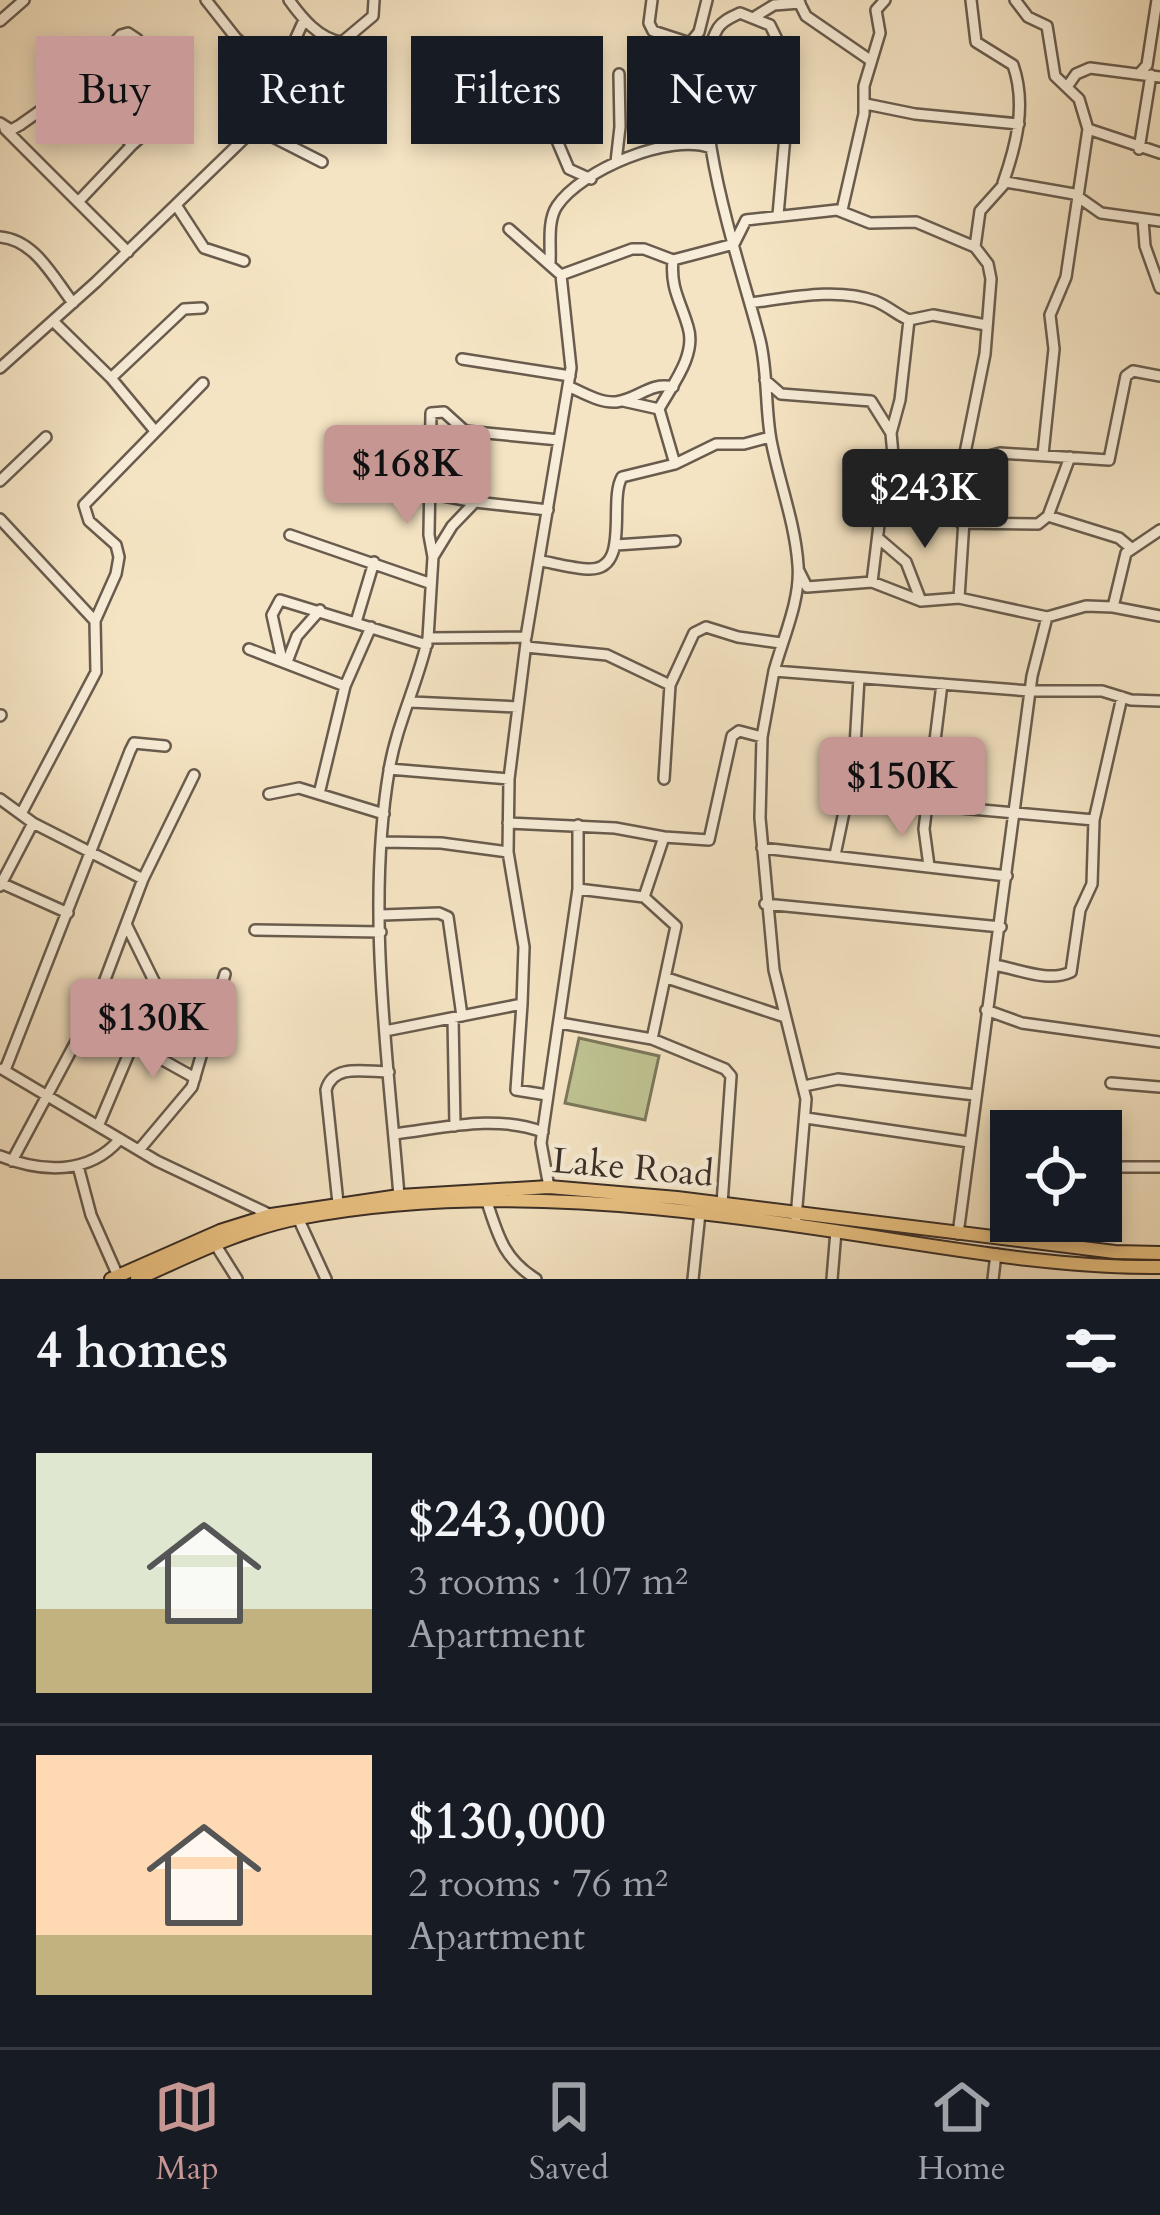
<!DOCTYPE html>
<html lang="en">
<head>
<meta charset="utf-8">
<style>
	body { margin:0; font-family:Cardo,serif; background:#242831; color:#f1f3f6; height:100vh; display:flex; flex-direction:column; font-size:45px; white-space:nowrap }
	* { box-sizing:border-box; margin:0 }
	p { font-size:39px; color:#9ea1a6 }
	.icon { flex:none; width:66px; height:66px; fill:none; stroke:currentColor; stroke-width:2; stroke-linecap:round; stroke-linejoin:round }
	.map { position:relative; height:1279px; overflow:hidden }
	.side { display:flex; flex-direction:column; background:#171b24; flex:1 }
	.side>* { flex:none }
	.hud { position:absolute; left:36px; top:36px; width:1089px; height:108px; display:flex; gap:24px }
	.controls { position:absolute; left:990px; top:1110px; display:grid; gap:24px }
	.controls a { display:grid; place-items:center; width:132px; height:132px; border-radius:0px; background:#171b24; box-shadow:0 6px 18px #0003; font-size:60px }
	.price { position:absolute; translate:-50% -102px; padding:0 27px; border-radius:12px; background:#c59692; color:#111; font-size:39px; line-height:78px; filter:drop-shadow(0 3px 6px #0008) }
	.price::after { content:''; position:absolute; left:50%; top:72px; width:36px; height:27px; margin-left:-18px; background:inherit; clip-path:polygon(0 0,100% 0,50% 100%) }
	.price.on { background:#222; color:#fff }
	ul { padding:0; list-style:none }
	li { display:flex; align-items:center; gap:36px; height:300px; padding:0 36px }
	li+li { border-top:3px solid #363941 }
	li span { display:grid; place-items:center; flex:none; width:336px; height:240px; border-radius:0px; color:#555 }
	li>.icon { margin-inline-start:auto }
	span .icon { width:144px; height:144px; fill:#fffc; stroke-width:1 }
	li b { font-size:51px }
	h2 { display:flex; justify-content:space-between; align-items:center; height:144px; padding:0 36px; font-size:51px }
	.pill { padding:0 42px; border-radius:0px; background:#171b24; box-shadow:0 6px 18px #0003; font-size:42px; line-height:108px }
	.pill.on { background:#c59692; color:#111 }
	.menu { display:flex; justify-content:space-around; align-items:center; height:168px; border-top:3px solid #363941; background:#171b24; font-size:33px; color:#9ea1a6 }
	.menu a { display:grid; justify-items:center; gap:6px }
	.menu .on { color:#c59692 }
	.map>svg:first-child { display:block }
</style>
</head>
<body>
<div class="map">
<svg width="1160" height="1279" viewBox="0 0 1160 1279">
	<rect width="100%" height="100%" fill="#f5e4c3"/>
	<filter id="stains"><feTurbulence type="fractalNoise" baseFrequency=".00167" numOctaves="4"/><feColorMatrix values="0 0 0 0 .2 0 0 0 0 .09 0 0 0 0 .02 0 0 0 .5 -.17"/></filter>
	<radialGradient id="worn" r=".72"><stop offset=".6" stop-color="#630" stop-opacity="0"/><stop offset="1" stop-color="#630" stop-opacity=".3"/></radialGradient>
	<!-- pitch -->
	<path fill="#bfc392" stroke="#7c785c" stroke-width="3" d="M579,1038L659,1056L645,1120L565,1103Z"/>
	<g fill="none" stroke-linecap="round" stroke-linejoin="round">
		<!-- minor casing -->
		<g stroke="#695c4e" stroke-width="14">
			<path id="minor" d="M206,0L236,38L280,77
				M289,0C302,18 319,39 342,42L373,16L374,0
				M652,0L649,23L653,31L690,43L709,59
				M971,0L976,42L1013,65C1027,105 1016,146 1003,183
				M1015,0L1028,17L1047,26L1055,76L1079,99L1088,129L1160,153
				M800,4L806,16L870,60
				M756,16L774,5L800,3
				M0,21L24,0
				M690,43L699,32L707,0
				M1140,73L1147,65L1157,0
				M512,80L544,110L569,169L591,179
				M78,84L132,145
				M1067,87L1076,74L1090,68L1160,77
				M866,104L915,114L1019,124
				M0,123L11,130L20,125L78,84L121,35L128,33L137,39L181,91L180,102L132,145L78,202
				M255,128L322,162
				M5,129L128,252
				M1139,149L1151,75
				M616,162L620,127L619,74
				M176,205L204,248L244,261
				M842,210L864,114V86L880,33L876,10L885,0
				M1143,220L1145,246L1160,288
				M0,237C35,240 53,277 73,303
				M975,247L980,211L1006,182L1074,194L1101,213L1160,221
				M673,260C670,288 681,302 688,327C697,355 672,385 659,409L675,464
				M550,262C551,245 547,221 557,206C581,170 671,132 711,148
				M561,275L632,249H644L673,260L734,244L746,220L837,210L870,223L916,222L975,247L988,264L991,279L985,354L965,453L967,474
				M750,303C789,298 837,287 875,301C888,306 897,315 909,320L933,315L986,325
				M53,321L111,378L155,431
				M462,359L570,376
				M0,368L96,282L255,128L304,20
				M1160,376L1133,371L1126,376L1109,460L1000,453L985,457L967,474L959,598L1047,617L1086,606L1113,607L1126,553L1160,530
				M111,378L184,309L202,308
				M765,380L781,394L871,401L891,433
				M568,386C583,393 600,403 616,402C639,399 649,382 673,387
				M623,401L659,409
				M1043,454L1054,349L1050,315L1066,277L1088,129
				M0,481L46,437
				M391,486L475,502L548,510
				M1048,516L1119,538L1131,548
				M0,519L95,621
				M961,523L1038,524L1048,516L1070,457
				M290,535L429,583
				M878,538L906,562L921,601
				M616,545L675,541
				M433,557L452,526L475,502
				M542,561C557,564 575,569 590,569C631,569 608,501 622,477L675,464L716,444H744L770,437
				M799,571L807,587L872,582L921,601L959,598
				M872,582L879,525L894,466L891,433L900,400L909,320
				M1113,607L1160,616
				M356,622L374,562
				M428,638L433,557L429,535L431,413L444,412L465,431L559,440
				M526,647L607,655L670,685
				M249,649L345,686L371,627
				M282,660L272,615L280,600L427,645
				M287,662L297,636L320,610
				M774,671C783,638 801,599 798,565C795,522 779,482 771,440C765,407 768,373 760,340C742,268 679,95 718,28C723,20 732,17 740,13L770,25L791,68L778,215
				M411,702L518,707
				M0,716L1,715
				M509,779L526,643
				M664,779L670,685L694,633L706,627L738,637L781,643
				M269,794L299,788L384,814
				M319,794L345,686
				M0,799L33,823L143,879
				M927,805L1094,820L1092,884L1080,910L1071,972C1048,983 1019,969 994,965
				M21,814L96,672L95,621L116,574L119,557L116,545L89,521L84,505L203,383
				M1094,820L1122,697
				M508,823L615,828L664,837
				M578,825V889
				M382,842L441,843L508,852L509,779L389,769
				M762,848L1007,876
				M835,855L854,764L859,678
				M929,866L924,829L942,684
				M1,883L68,913
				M0,886L33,823
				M765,904L1001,927
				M382,915L439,913L448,917L462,1016
				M255,930L381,932
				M667,978L785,1017
				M522,1004L516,1090L547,1095
				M95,1006L141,1027
				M986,1010L1022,1023L1160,1042
				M453,1018L455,1126
				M560,1023L652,1039L676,926L644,897
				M385,1031L522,1004L524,947L508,852
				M652,1039L725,1069L731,1076L722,1204
				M134,1044L195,1078
				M2,1069L157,1161L271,1215
				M5,1070L130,751L134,743L165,746
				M1111,1083L1160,1087
				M804,1086L838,1079L975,1095
				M806,1118L969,1142
				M99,1124L157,987L127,926
				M1104,1127V1159L1119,1167H1160
				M394,1134C444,1128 494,1114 543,1132
				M139,1150L192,1087L225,974
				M0,1156C42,1173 89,1175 120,1139
				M12,1161L95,1006L143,879L194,775
				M78,1166L91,1215L118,1276
				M549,1187L541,1143L578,889L644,897L664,837L709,840L732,736L739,731L762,737
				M399,1196C388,1058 366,908 389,771C396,726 418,683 428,638L526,637L571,368L561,275L509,229
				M487,1202C498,1236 504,1259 536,1279
				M338,1203L326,1090C333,1063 366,1072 389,1072
				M298,1218L326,1279
				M796,1218L806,1099L774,970L760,818L762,737L774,671L1030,691H1102L1131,700L1160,701
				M958,1234L1032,676L1047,617
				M215,1244L237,1279
				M693,1279L700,1213
				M832,1279L836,1231
				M993,1279L996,1254"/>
		</g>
		<!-- major casing -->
		<g stroke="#3a2e27" stroke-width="16">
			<path id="major" d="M111,1279L220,1231L271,1215L399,1196L549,1187L677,1198L1115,1252L1160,1253
				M137,1279C189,1256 242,1229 299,1218C483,1182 678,1207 861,1235C959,1250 1060,1268 1160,1267"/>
		</g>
		<!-- minor -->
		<use href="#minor" stroke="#f8edd8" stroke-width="9"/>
		<!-- major -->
		<use href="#major" stroke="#eac282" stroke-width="12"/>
	</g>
	<g text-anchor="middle" stroke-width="9" stroke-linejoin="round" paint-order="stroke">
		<!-- street labels -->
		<g font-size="36" fill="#3a2e27" stroke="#f8edd8">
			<text transform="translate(633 1166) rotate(5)" y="13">Lake Road</text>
		</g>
	</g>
	<rect width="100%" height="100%" filter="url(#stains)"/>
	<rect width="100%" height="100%" fill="url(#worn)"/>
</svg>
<div class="controls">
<a><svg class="icon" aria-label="locate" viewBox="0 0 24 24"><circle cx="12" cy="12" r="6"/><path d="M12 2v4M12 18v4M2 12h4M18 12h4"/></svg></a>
</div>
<b class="price" style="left:407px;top:527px">$168K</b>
<b class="price on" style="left:925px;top:551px">$243K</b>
<b class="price" style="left:902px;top:839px">$150K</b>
<b class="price" style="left:153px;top:1081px">$130K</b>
<div class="hud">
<a class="pill on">Buy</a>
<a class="pill">Rent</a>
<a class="pill">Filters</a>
<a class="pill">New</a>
</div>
</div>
<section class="side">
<h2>4 homes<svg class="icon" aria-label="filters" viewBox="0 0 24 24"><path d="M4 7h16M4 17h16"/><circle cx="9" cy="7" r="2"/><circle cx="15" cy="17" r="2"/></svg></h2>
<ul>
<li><span style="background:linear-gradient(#dfe7d0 65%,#c2b280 0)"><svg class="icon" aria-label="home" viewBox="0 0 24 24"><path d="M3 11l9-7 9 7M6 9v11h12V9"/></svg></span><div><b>$243,000</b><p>3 rooms · 107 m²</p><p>Apartment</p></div></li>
<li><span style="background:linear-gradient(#ffd9b3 75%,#c2b280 0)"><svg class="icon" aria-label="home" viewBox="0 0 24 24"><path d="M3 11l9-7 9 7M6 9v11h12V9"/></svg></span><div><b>$130,000</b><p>2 rooms · 76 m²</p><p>Apartment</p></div></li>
</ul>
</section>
<nav class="menu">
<a class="on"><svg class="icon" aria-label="map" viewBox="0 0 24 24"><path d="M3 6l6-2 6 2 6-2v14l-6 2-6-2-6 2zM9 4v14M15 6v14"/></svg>Map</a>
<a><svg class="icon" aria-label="saved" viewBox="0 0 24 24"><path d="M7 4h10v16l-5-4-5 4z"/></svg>Saved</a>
<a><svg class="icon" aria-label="home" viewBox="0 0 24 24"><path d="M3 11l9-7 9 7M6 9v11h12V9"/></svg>Home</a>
</nav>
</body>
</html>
